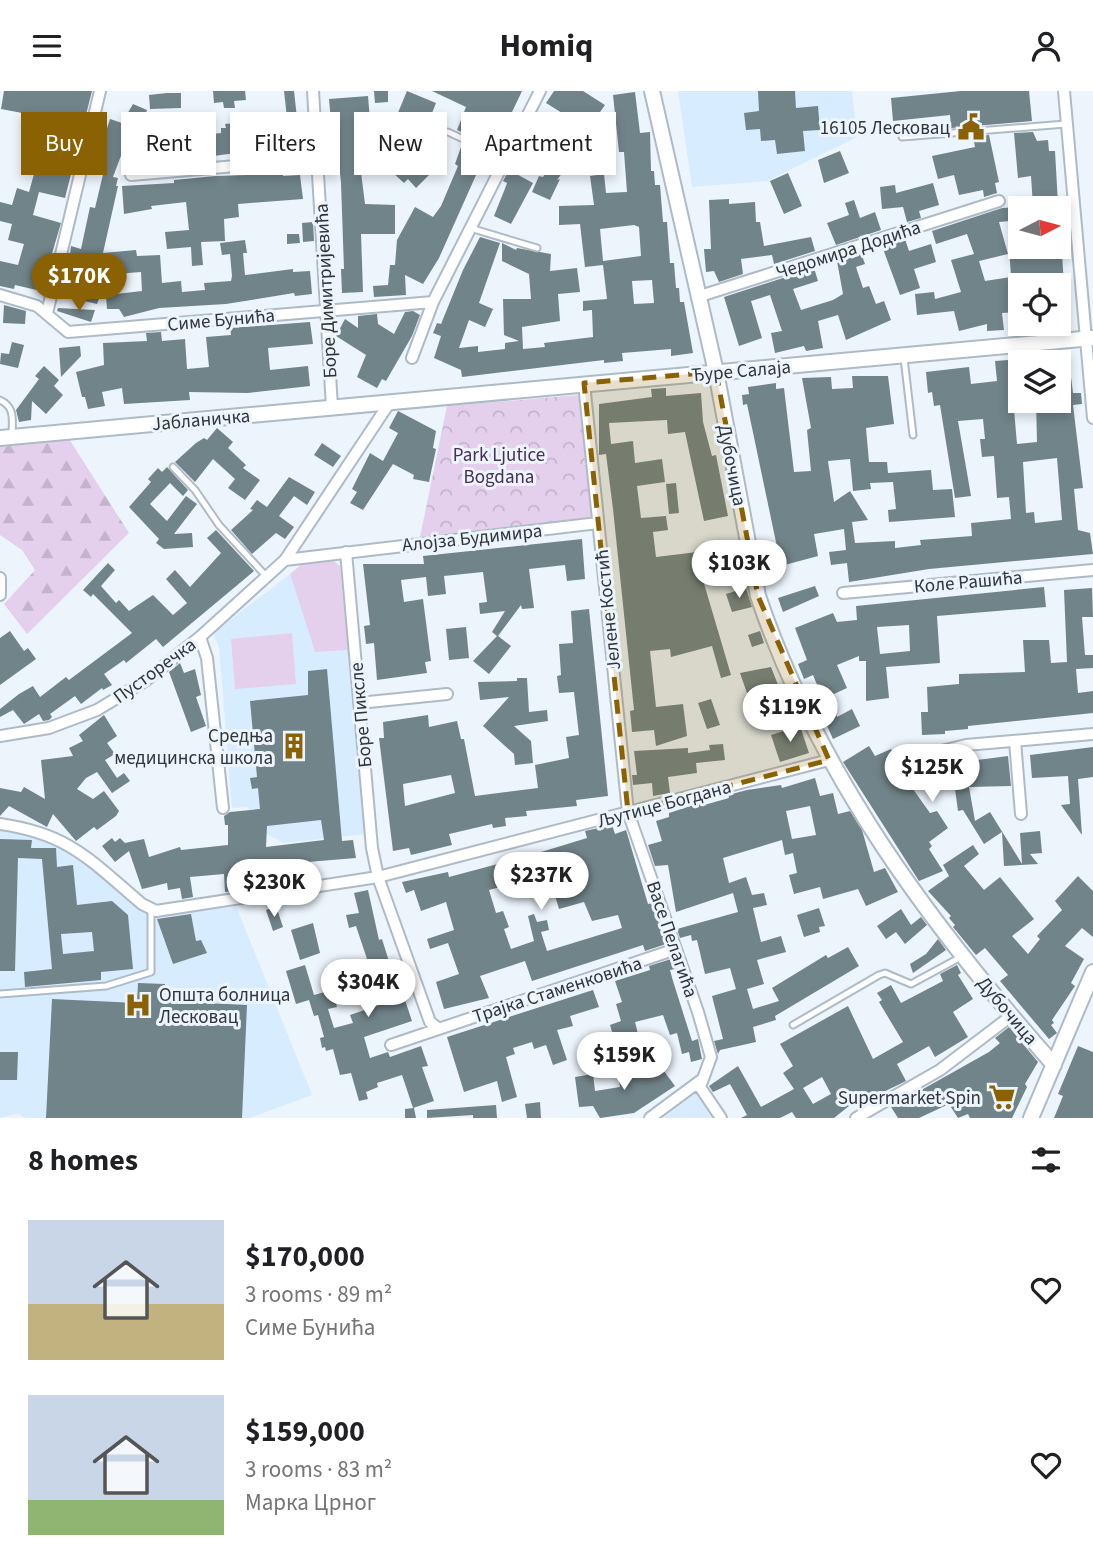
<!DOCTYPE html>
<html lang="en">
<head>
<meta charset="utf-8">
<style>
	body { margin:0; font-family:"Source Sans 3",sans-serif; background:#f2f2f2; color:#202124; height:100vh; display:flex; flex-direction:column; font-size:26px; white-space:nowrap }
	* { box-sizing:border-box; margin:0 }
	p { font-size:23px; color:#757577 }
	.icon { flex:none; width:38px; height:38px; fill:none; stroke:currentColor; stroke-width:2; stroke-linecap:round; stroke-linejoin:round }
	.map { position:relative; height:1027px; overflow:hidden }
	.side { display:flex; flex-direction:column; background:#fff; flex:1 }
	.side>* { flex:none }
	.hud { position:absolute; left:21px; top:21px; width:700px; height:63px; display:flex; gap:14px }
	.needle { width:46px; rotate:84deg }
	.tools { position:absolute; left:1008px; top:105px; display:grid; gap:14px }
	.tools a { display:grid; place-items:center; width:63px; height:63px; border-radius:0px; background:#fff; box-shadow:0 4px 10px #0003; font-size:35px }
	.price { position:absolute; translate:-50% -60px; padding:0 16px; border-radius:24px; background:#fff; color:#222; font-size:23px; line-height:46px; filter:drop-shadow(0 2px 4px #0008) }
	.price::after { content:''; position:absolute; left:50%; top:42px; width:21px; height:16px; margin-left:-10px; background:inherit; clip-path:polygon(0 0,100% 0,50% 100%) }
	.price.selected { background:#8b6203; color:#fff }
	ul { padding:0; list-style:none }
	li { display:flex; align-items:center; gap:21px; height:175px; padding:0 28px }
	li span { display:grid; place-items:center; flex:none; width:196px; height:140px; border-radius:0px; color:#555 }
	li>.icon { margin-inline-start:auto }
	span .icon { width:84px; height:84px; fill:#fffc; stroke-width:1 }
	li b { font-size:30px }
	h2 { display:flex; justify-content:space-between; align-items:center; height:84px; padding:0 28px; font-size:30px }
	.chip { padding:0 24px; border-radius:0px; background:#fff; box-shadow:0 4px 10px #0003; font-size:24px; line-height:63px }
	.chip.selected { background:#8b6203; color:#fff }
	header { display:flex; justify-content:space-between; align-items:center; height:91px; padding:0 28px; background:#fff; font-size:32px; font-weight:700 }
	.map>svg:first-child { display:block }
</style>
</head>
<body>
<header><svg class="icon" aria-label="menu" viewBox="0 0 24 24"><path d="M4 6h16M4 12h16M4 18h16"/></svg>Homiq<svg class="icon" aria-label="person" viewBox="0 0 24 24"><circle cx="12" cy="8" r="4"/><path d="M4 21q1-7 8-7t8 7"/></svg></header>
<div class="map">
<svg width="1093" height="1027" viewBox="0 0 1093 1027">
	<defs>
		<pattern id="forest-firs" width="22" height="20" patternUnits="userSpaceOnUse" patternTransform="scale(1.75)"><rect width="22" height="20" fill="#e4d0ed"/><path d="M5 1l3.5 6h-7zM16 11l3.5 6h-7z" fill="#c4b3cc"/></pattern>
		<pattern id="park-crowns" width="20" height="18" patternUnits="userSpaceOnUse" patternTransform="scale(1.75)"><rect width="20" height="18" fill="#e4d0ed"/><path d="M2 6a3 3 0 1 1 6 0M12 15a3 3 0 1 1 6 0" fill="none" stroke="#c4b3cc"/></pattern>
	</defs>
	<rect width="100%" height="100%" fill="#ecf4fc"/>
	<!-- built -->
	<path fill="#d8ecff" d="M678,0H852L857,46L767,90L692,96Z
		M290,483L315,561L348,559L366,743L283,752L251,734L248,716L232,717L219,556L213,542Z
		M0,739L24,741L65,755L159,825L236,815L312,1004L250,1027H25L18,1022L0,1027Z
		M696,1002L714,1027H662Z"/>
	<!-- grass -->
	<path fill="#e4d0ed" d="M331,468L340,475L348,559L315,561L290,483L303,472Z
		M292,542L296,593L235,598L231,548Z"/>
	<!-- forest -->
	<path fill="url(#forest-firs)" d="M69,348L129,442L27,543L4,513L35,479L22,459L0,444V355Z"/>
	<!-- park -->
	<path fill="url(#park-crowns)" d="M579,304L592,426L420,446L447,315Z"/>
	<!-- building -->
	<path fill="#718489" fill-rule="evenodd" d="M4,0H92L65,107L39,101L33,124L61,132L41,200L15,194L14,198L0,195V170L18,174L24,153L8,149L12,133L0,130V111L12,114L17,97L29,101L34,83L38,84L43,64L50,66L55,47L45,45L49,27L1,18Z
		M213,0H245L246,9L234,10L235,17H224L223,11L214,12Z
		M284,0H294L300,54L213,65L214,69L198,70L197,66L152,70L149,43L192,36L193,45L221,42V37H226L225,33L287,27Z
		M374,0H388V11L375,12Z
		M407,0L436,12L432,22L437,24L428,45L433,47L421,71L431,82L416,97L408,88L404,92L392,81H385V54L358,57L365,113L395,114V143H361L363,201L342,202L341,178H344L341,92L337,53L333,54L329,8L368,5L371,41H390Z
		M432,0H522L495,57L457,39L466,16Z
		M554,0H583L605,14L588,38L546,12Z
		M758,0H795L796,17L818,15L820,39L803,40L805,60L777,63L775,49L761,50L760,38L746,39L744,22L759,20Z
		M961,0H1029L1032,30L951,37L950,24L893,30L891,7Z
		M635,1L640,42L650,41L651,80H654L655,94H660L663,131H667L670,172H674L676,197H679L680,211H684L693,262L671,265V258L622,262L623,270L604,272V269L462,286L461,279L434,267L441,245L433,242L437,232L441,233L463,179L480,146L500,152L479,212L493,218L485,236L469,229L459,257L478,255V261L505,258V252L519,250L504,244L503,208H531L529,183L502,170V152L516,159L517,157L551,163L550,180L577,177L580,201L558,203L560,230L522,236L523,258L545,256L544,252L593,246L592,219L583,220V210L607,208L603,174L585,176L580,133L559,134V115L594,114L590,85L604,83L606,102L627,101L624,61H619L613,4ZM634,134L639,136L641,165L603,170L600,138ZM652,189L654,212L634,213L632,190Z
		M167,2H181V17L150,18L149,4Z
		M133,13L147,19L131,65L122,62L113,86L118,87L116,95H118L103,162L136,159L137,165L160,164L162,192L181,190L182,201L205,199L204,192L231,190L232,185L230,163L222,164L220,152L245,149L247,162H243L245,184L293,178V181L310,180L312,203L295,205L294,202L226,213L159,217L124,226L119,218H107L105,191L97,213L67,206L76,184L68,182L71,155L81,158L90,116L95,117L105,75L96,72L110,28L122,32ZM141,181L142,200L116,203L115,183Z
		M563,36L580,54L576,57L583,64L575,72L572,69L557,89L560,88L550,109L532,101L539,85L543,86L555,65L545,54Z
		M1033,41L1037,50L1048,49L1049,60H1055L1058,113L1033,115L1031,85L1018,87L1014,42Z
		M989,44L999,91L995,92L997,102L984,106L983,99L959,104L954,84L938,88L932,65L975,56L973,46Z
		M462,53L485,64L439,167L423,193L405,184L406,204L374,206L373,195L388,194L390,174H395L397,149L415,116L433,126L441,115L458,75L455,73Z
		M840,60L849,82L824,92L818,69Z
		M509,79L533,92L511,133L494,125L506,95L507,92L503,90Z
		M788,82L802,115L784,123L770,90Z
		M283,83V85L300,84L303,108L238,113L239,126L224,128L225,150L201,151L203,174L192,175L191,156L167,158L165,141L189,139L186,111L151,115L152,118L124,123L122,95L174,92V89L215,85Z
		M933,92L939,114L919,120L921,127L907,131L903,116L882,118L880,96L895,94L896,102Z
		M729,108V113L755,111L756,131H760L764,155L811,146L815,160L774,173L772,164L741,168L743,183L719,191L714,180L706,181L704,158H711L709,109Z
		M854,109L860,127L875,121L881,139L836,154L827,132L849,124L845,112Z
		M1019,116L1020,129L999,131L1008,163L979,170L985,190L1011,186L1009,156L1020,155L1023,166L1062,163L1064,194H1020V221L1002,222L1004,239L987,240V233L959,240L954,220L917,224L915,203L934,201L935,208L961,201L951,169L974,163L967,143L936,153L932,140L1002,117Z
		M313,131L314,150L303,151L302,132Z
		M287,143H299L300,152L287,153Z
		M905,148L909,160L931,153L936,171L914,178L920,197L900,204L882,155Z
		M861,162L865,173L856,176L863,197L869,195L876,213L884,210L891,229L846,249L838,224L818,230L823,257L806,260L804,255L775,262L771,242L782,240L770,204L751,210L762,247L739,255L724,206L814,177L818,190L793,198L801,219L833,209L843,203L837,170Z
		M4,214L26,220L25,233L3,232Z
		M58,217L95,219L91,231L57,220Z
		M413,220L420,224L412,245L386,290L382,288L377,297L357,286L366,264L336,245L345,228L358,237V225L377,223L378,233L394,243L405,221Z
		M310,231L313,253L268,257L270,279L308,275L310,295L248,302L189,301L190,309L124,313L122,297L102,301L105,315L88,318L85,306H82L76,281L104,274L103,252L147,250L146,242L161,241L162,250L185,248L187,278L209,276L206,246L231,244L230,237Z
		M12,251L24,254L18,277L0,273L1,262L9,263Z
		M80,255L81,265L61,286L59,257Z
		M1020,268V283L1011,284L1017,353L1037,351L1036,310H1059V271L1069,270L1073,302H1081L1082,313L1073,314L1083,397L1074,398L1078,439L1090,442L1093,463L929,478L849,491L847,472L831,474L829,461L846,459L844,438L814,443L818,465L781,475L747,313L743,314L742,304L749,303L748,296L776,292V298L784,297L794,381L811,380L807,339L811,337L802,287L831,286L832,298L853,297L852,285H888L894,333L866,337L869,371H887L888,382L931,379L933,399L952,398L955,426L889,431L888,419L896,418L893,391L870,392L871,398L853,400L850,368L828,370L834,411L850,400L868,429L852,431L855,452L895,450V457L921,454L920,449L972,445L971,432L1011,428L1009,406L997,407L994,365L982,366L980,348H985L983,328L958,330L971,405L955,407L940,314L934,315L932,301L928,302L926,281L969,276L971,293L997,290L995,270ZM1057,367L1062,429L1035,432L1034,421L1026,422L1023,371Z
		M44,275L59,289L54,295L63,304L46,323L32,310L31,329L19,331L16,319L39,288L35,285Z
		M666,297V305L701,302L703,331L712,365L716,364L728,425L704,430L685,341L668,343L667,329L609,332L611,353L633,350L635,372L662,368L665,391L637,395L641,427L666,425L668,439L653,441L656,466L739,456L746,493L740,495L734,473L700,479L731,584L721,587L712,555L671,566L670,558L650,560L656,616L683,613L687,645L656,655L654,639L632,641L630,620L634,619L613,418L606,363L599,364V313L652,306L651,298Z
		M398,320L436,340L433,357L436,358L429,391L413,388L414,384L393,373L363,419L350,412L357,401L352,398L370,362L383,370L398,342L389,337Z
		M217,337L233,351L228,357L246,374L243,377L260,389L245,409L228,397L235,388L213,368L195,391L175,371L196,352L204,347L207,349Z
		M322,352L341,365L333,376L314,364Z
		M167,376L188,399L183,405L170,392L150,413L167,430L186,405L197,413L174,443L192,442L193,456L164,458L156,452L159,448L129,416L151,391L148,388L158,377L162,381Z
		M289,386L315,401L307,414L294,405L279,425L294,436L285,448L276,442L252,463L231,439L253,419L250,418L257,409L267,416Z
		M676,392L679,422L669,423L666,393Z
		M216,439L254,480L241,491L163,556L156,548L126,572L124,569L104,583L112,594L103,599L102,597L81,613L75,605L50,623L52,626L49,629L43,630L39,623L24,633L13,619L0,626V618L19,603L33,595L40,606L66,586L69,589L132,542L93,503L91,506L83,499L108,472L115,479L101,495L116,512L119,509L129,520L153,504L173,524L187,512L166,488L175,479L190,496L221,462L207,447Z
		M582,448L585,488L567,490L565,474L529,478L534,517L522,518L521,514L498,545L511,555L489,583L473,570L497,545L492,541L505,520L480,523L479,512L487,511L483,481L444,485L446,503L428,505L426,486L401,489L404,511L423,508L431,570L425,571L427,582L377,589L374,552L366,553L364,535L370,534L363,473H424L423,465Z
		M815,495L819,505L783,521L778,507Z
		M1044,496L1046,516L937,525L940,572L886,576L889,607L866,610V570H859V565L837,574L847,597L823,608L813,584L804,588L798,573L807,569L795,537L833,522L837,531L857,529L856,515ZM909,534L910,560L880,563L877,536Z
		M746,497L752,516L732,521L726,503Z
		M1092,497L1093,526H1082L1085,564H1093V577L1076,578L1078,602L1093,600V622L968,635V638L945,640V643L922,644L921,621H928L927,596L959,593V583L1025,581L1023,549H1049L1051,572L1067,571L1064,499Z
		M589,518L608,705L576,709L577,715L526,720L527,725L505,727L506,735L493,737L492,733L449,743L452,754L411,764L409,757L393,760L379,647H384L383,631L428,624L429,636L457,630L461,648H464L475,705L538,697L535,674L569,667L566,646L579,644L574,601L559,602L557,585L561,584L559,553L573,552L571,520ZM451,684L455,702L405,715L403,693Z
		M466,536L469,567L449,569L446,538Z
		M10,540L24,560L28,557L36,568L0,594V547Z
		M760,540L764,552L752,556L748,544Z
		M180,572L184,582L195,578L201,604L196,606L206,635L191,641L169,581Z
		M771,576L787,617L756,628L740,582Z
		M327,578L342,750L353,749L356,767L283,773L284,788L241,791V799L235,800L225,801L224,783L190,786L193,806L182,808L180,797L168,799L167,792L142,798L129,760L115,771L102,755L112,747L115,751L120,747L125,752L144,748L149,766L180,756L181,759L228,754V734H225L224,725L230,721L260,718L258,697L252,698L250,687L257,686L250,610L308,604V580ZM321,729L324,749L266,756L267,735Z
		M517,587H527L529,621L547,619L548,630L514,635L531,650L533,672L515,674L514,663L483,635L509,606L480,609L478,591L517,590Z
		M711,608L720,634L707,638L698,612Z
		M852,618L860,635L833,648L823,626L835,620L837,626Z
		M104,624L117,645L107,652L115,663L105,669L117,687L124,682L130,690L112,702L97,681L86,687L77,698L93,708L104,700L119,720L116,725L97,739L94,736L76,750L53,723L47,736L9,715L0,725V697L21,701L24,696L45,708L41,669L73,665L69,657L83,650L79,644Z
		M800,635L809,662L780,671L771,644Z
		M723,653L725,669L696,672L697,682L668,686L670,702L653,705L652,692L633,694L632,684H637L634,660L688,657V662L710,659L709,654Z
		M869,655L875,665L891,658L898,667L904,663L914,681L936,670L939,674L1008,665L1011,695L969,696L975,730L990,721L1022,773L1020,742L1040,740L1042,762L1030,763L1038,773L1004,775L1002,741L984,753L963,719L958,720L955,698L948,699L946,680L913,698L930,722L937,720L948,737L929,751L932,755L929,758L943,780L919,790L843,671Z
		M1093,656V686L1078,688L1082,744L1061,714L1070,713L1068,685L1032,687L1030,664Z
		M815,687L820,705L833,702L838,723L850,720L862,739L874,781L885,777L898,801L866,815L858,798L823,808L820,796L794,803L789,784L797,782L793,762L785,764L782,749L723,767L729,792L746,786L752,804L764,802L767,814L753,817L761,851L781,845L786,861L757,869L764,893L747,898L753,918L779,910L772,897L826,864L828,867L848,856L859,875L775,925L776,929L753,936L756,951L720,959L718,963L714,950L723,948L712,905L736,898L730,877L705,883L697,849L692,850L691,844L680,847L677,838L738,821L733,802L676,821L668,774L655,775L648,754L662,750L656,730L669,726V722L703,711L704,714L729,707L728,704L747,699L781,694L782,697ZM810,715L816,744L792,748L786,720Z
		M612,734L615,743L626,739L648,813L652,812L666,853L645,860L643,854L532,890L525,870L480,885L489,907L444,918L436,891L459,883L448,852L430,858L427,848L454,839L446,811L421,820L414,799L406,802L402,791L448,781L449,786L528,765L587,747L585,740ZM519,791L523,806L553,798L559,818L584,811L592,830L618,824L622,837L547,860L541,841L549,839L547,829L537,831L534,823L528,825L534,850L511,858L504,838L509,836L503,820L496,822L489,799Z
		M0,748L32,749L31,757H56L57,776L73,774L77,814L112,810L128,824L133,878L101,881V889L25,896L24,881L52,878L42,768L18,767L15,880H0ZM92,841L94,860L63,863L61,843Z
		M973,754L979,763L964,775L984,799L1000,786L1034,828L1012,845L1028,863L1040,848L1037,845L1062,819L1055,810L1078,785L1093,800V846L1082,837L1065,855L1084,868L1071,892L1075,895L1052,929L1054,932L1051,934L1057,942L1049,948L1000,890L1008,884L985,857L976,864L953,836L955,834L949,827L951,825L928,800L949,785L943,774Z
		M368,799L379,849L382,848L392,880L395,879L412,930L364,946L370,967L388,961L390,966L421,955L428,975L422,976L434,1010L413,1017L402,984L377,992L378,996L366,1001L368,1008L359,1010L351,982L340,984L333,958L326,960L325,956L322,957L320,947L324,946L318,924L314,925L309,909L296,913L286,880L305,874L314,904L332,899L337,916L328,918L334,937L353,932L350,924L382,913L356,835L349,837L346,824L359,822L354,802Z
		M276,815L283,836L273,840L266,819Z
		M819,817L825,835L819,836L820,841L804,846L797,824Z
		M901,818L911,834L921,826L927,834L905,853L896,841L886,848L877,835Z
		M191,823L196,850L201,849L207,862L173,873L157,828Z
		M313,832L320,862L300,869L291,839Z
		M938,848L946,859L913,882L910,873L926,863Z
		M671,868L675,878L670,879L673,890L692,950L698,948L702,968L691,971L689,961L682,963L677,942L670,944L663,924L635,931L639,947L616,954L610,934L621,930L616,913L622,911L615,890L650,879L649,875Z
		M957,874L961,882L958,884L973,908L953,921L968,946L935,966L929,955L897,973L906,990L867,1009L863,1002L846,1011L849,1015L834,1027H796L792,1021L780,1027H741L747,1024L730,993L713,1001L709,995L738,975L761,1016L794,998L783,982L793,975L780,953L848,915L873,968L903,951L879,911L882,909L877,902L891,894L901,912L943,890L940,883ZM822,986L831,1003L813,1013L803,997Z
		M138,892L165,893L164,910L247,914L242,1027H46L52,908L137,912Z
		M593,899L599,916L570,925L573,935L557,939L567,969L553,974L546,954L534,958L532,951L513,957L515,963L506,966L517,1006L502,1011L497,990L464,1001L447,946Z
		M1009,936L1038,971L1025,993L1027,996L1012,1027H970L968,1023L958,1027L949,1013L919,1027H898L891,1016L989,961L1000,952L995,947Z
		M1078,955L1093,961V1027H1054L1063,1005L1058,1003Z
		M0,961H18L17,989H0Z
		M656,974L657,985L664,980L675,995L634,1022L600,1027L593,1015L579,1016L575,986L593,983L595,1000L620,996L619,990L630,988L629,977Z
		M540,1011L541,1027H527L525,1013Z
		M496,1014L497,1027H473V1024L427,1027V1019Z
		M414,1017L416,1027H405V1018Z"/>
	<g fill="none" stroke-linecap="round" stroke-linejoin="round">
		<!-- service casing -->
		<g stroke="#aebbc7" stroke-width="9">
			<path id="service" d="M448,41L504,67
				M902,46L1066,33
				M470,137L537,157
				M904,267L913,344
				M0,309C16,316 12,331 12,346
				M173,376L195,399L219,434L266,485
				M0,903L106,895L151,881V819
				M793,934L879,884L885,882L911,893L961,866"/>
		</g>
		<!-- minor casing -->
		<g stroke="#aebbc7" stroke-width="14">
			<path id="minor" d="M313,0L332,316
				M1064,0L1093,327
				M131,84L317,68
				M0,204L37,215L68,241L433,211L540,0
				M697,206L999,110
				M47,222L100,0
				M412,267L433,211
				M584,292L628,721L698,921L711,966L700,996L721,1027
				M346,461L372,757L378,786L430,931L438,937
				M285,469L390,311
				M0,487V504
				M843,502L1093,479
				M200,546L207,567L223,717
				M359,612L447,603
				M0,645L49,637L97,619L145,590L200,546L285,469L598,432
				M1015,650L1021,723
				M933,662L966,654L1093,643
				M0,733C70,743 91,770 142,813L156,820L378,786L829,669
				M391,954L676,858
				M650,1027L700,990
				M856,1027L940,979L1011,925"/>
		</g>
		<!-- tertiary casing -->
		<g stroke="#aebbc7" stroke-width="18">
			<path id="tertiary" d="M652,0L716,281L758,505C819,685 929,832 1054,974
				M0,347L1093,247
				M1031,1027L1093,881"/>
		</g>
		<!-- service -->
		<use href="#service" stroke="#fff" stroke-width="5"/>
		<!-- minor -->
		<use href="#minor" stroke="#fff" stroke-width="10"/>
		<!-- tertiary -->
		<use href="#tertiary" stroke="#fff" stroke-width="14"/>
	</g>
	<!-- marked area -->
	<path fill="#8b6203" fill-opacity="0.2" stroke="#8b6203" stroke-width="5" stroke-dasharray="14 9" stroke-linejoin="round" d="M716,281L758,505L829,669L628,721L584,292Z"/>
	<!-- icons -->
	<defs>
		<g id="civic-bare" transform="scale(2.1)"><path d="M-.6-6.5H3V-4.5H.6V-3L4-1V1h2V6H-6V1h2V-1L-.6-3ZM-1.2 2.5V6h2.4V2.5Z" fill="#8b6203" stroke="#ecf4fc" stroke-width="2.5" paint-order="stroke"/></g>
		<g id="building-bare" transform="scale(2.1)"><path d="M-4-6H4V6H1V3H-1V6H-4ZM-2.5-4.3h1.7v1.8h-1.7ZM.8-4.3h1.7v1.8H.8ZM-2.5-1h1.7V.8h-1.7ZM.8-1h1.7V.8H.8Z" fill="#8b6203" stroke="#ecf4fc" stroke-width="2.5" paint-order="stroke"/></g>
		<g id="hospital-bare" transform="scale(2.1)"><path d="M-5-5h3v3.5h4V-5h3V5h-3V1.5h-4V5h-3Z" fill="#8b6203" stroke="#ecf4fc" stroke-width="2.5" paint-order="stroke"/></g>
		<g id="supermarket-bare" transform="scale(2.1)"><path d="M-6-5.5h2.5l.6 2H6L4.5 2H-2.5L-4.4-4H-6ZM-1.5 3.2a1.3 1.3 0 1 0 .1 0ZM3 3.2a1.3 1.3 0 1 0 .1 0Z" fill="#8b6203" stroke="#ecf4fc" stroke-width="2.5" paint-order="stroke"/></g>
	</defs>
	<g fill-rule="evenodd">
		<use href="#civic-bare" x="971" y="36"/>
		<use href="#building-bare" x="294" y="655"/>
		<use href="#hospital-bare" x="138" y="914"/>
		<use href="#supermarket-bare" x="1002" y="1006"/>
	</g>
	<g text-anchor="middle" stroke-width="6" stroke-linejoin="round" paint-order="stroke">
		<!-- poi labels -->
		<g font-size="19" fill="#31363b" stroke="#ecf4fc" text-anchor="end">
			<text x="950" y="43">16105 Лесковац</text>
			<text x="273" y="651">Средња<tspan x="273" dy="22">медицинска школа</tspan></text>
			<text x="159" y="910" text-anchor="start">Општа болница<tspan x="159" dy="22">Лесковац</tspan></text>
			<text x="981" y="1013">Supermarket Spin</text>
		</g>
		<!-- street labels -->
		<g font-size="19" fill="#31363b" stroke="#ecf4fc">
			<text transform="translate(848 158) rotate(-18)" y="7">Чедомира Додића</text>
			<text transform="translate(325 200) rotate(-93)" y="7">Боре Димитријевића</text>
			<text transform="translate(221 228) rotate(-5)" y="7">Симе Бунића</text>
			<text transform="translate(741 279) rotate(-5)" y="7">Ђуре Салаја</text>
			<text transform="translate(201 328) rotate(-5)" y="7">Јабланичка</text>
			<text transform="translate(733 374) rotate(79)" y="7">Дубочица</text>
			<text transform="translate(472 446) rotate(-6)" y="7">Алојза Будимира</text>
			<text transform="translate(968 490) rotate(-5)" y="7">Коле Рашића</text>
			<text transform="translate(607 519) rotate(-96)" y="7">Јелене Костић</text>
			<text transform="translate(154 579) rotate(-36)" y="7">Пусторечка</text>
			<text transform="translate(360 624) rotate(-95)" y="7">Боре Пиксле</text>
			<text transform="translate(664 712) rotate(-15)" y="7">Љутице Богдана</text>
			<text transform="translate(673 848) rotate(71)" y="7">Васе Пелагића</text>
			<text transform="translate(557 898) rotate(-18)" y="7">Трајка Стаменковића</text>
			<text transform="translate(1008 919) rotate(50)" y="7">Дубочица</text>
		</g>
		<!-- park labels -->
		<g font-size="19" fill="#4a2e56" stroke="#ecf4fc">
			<text x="499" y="370">Park Ljutice<tspan x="499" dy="22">Bogdana</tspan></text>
		</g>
	</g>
</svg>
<div class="tools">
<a><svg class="needle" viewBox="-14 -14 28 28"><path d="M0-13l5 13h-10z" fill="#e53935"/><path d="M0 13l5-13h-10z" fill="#757577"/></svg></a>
<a><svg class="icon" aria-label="locate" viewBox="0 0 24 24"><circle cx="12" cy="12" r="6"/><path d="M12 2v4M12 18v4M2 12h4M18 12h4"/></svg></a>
<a><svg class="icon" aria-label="layers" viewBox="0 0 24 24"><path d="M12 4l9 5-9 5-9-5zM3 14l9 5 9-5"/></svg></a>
</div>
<b class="price selected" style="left:79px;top:222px">$170K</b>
<b class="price" style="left:739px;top:509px">$103K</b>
<b class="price" style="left:790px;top:653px">$119K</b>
<b class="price" style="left:932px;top:713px">$125K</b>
<b class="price" style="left:541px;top:821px">$237K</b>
<b class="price" style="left:274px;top:828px">$230K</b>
<b class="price" style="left:368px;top:928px">$304K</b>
<b class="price" style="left:624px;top:1001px">$159K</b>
<div class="hud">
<a class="chip selected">Buy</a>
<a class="chip">Rent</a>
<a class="chip">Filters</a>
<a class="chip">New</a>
<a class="chip">Apartment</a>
</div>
</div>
<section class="side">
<h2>8 homes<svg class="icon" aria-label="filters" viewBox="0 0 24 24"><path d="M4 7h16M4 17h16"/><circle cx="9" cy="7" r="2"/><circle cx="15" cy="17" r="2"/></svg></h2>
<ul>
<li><span style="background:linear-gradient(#c9d6e8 60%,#c2b280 0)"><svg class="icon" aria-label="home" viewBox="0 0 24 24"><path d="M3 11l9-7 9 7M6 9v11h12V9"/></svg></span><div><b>$170,000</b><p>3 rooms · 89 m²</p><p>Симе Бунића</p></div><svg class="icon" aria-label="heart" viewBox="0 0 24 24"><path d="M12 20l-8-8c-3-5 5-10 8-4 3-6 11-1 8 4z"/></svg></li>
<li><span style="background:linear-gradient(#c9d6e8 75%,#8fb573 0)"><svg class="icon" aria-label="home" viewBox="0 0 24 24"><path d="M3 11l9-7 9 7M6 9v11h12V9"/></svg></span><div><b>$159,000</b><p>3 rooms · 83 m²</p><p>Марка Црног</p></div><svg class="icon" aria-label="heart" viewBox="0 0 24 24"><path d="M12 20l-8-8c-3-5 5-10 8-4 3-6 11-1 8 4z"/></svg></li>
</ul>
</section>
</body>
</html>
